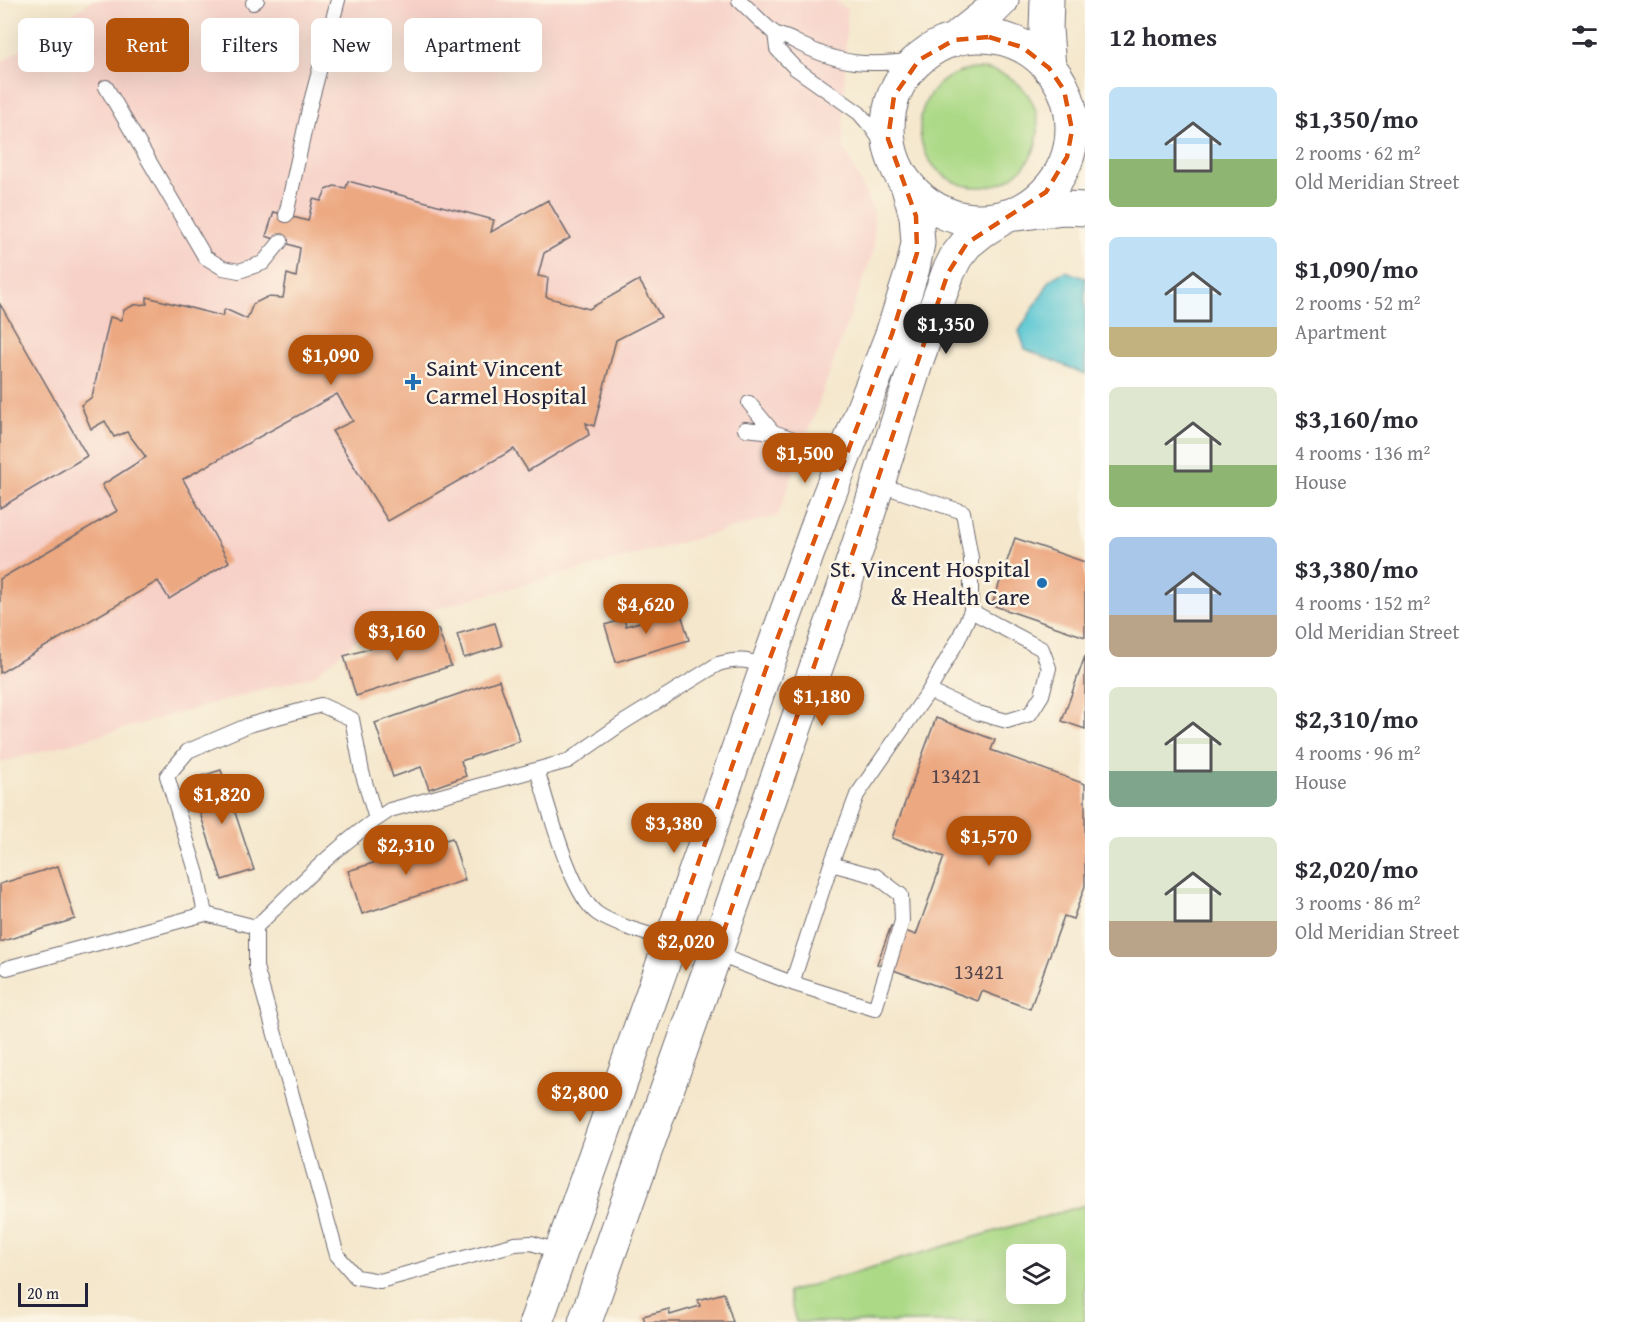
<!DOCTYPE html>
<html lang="en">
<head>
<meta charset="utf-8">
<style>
	body { margin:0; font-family:"Gentium Book Plus",serif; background:#f2f2f3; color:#2b2b33; height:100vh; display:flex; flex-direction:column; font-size:22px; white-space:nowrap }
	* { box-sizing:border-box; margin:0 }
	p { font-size:20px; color:#7c7c81 }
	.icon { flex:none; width:33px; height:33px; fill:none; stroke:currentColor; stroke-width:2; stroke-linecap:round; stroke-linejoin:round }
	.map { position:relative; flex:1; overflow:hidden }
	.side { display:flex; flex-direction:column; background:#fff; width:540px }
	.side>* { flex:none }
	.hud { position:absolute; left:18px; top:18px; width:570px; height:54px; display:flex; gap:12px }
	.buttons { position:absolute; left:1006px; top:1244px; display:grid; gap:12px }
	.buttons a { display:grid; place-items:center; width:60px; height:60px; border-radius:9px; background:#fff; box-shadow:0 6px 24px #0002; font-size:30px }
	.scale { position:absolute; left:18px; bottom:15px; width:70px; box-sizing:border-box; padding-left:6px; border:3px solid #22223b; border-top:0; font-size:16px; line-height:21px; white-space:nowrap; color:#22223b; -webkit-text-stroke:4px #fcf5e5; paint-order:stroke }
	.price { position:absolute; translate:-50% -51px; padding:0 14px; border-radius:21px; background:#b45309; color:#fff; font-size:20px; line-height:39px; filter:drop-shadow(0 2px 3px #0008) }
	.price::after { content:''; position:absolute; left:50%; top:36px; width:18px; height:14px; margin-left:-9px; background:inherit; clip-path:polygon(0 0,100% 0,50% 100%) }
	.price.on { background:#222; color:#fff }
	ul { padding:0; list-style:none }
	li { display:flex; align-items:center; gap:18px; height:150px; padding:0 24px }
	li span { display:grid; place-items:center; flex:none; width:168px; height:120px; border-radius:9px; color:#555 }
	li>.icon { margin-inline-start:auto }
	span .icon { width:72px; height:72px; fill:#fffc; stroke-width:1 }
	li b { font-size:26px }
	h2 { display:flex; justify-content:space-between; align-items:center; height:72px; padding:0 24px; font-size:26px }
	.pill { padding:0 21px; border-radius:9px; background:#fff; box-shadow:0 6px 24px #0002; font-size:21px; line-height:54px }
	.pill.on { background:#b45309; color:#fff }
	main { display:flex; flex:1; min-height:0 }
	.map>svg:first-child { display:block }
</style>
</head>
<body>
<main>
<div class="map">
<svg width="1085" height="1322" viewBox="0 0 1085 1322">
	<rect width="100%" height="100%" fill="#fcf5e5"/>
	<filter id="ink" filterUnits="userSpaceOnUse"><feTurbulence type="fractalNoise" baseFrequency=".0167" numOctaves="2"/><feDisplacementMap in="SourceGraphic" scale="12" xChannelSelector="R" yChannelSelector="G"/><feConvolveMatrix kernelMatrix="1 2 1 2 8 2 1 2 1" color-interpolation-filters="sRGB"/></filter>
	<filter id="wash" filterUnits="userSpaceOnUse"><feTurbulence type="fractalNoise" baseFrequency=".008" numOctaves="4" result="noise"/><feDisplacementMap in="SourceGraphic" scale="24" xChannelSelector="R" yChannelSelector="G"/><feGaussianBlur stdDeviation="1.35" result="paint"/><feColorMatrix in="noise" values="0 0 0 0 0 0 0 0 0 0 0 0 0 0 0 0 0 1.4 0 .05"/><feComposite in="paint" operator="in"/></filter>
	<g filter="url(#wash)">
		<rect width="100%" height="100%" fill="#f4e7cc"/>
		<!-- built -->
		<path fill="#f7d1c8" d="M93,0H834L847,9L843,145L874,212V249L778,516L373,626L315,675L0,763V63Z"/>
		<!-- green -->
		<path fill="#abd986" stroke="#667e60" stroke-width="1.5" fill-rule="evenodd" d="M920 128a59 59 0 1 1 118 0a59 59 0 1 1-118 0Z
			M1085,1205V1322H796L788,1292ZM1017,1254H1056V1293H1017Z"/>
		<!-- water -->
		<path fill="#5bc7d3" stroke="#3e7487" stroke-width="1.5" d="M1065,271L1085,278V374L1025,349L1019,331L1051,279Z"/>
		<g id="blocks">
			<!-- building -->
			<path fill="#eca881" d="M348,181L494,220L491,232L548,200L570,238L544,253L538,276L548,278L546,297L589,309L639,280L661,317L616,340L594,426L586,423L589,435L528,471L514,449L388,521L332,431L353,421L337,394L183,479L229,562L169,599L158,581L0,673V579L117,511L102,485L146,457L127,432L114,437L105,421L91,429L81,405L92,397L110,317L121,320L124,310L134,305L147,304V297L222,316L225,309L247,319L253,304L267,297L283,298L287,274L296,277L300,248L266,236L274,212L308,221L313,199L321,201L326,190L334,186L346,188Z
				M0,304L87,456L0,508Z
				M1015,538L1085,562V637L992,605Z
				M680,610L689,640L616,662L605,625L624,619L626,626Z
				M495,623L502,646L464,658L457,634Z
				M438,629L451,666L356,696L344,656Z
				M1085,656V729L1062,721Z
				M499,680L520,741L461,761L466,776L429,789L421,767L393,777L375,723Z
				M936,718L995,740L991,750L1085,784V886L1073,919L1064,916L1030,1009L982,991L978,1001L877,964L891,926L916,935L944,857L892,838Z
				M221,770L254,870L222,880L189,780Z
				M452,838L465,880L362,914L348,871Z
				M58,866L75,919L0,942V884Z
				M724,1293L733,1322H645L643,1316L669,1309L670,1315L700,1306L698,1300Z"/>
		</g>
	</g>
	<g filter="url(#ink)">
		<use href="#blocks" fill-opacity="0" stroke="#6c676e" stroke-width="1.5"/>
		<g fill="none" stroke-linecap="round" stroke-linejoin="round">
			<!-- lane casing -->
			<g stroke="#6c676e" stroke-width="16">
				<path id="lane" d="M739,0C750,10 761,22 773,32C779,36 787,37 794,41C841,66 867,66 919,60
					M253,3L257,0
					M775,33L777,49L795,68L859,113L872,128L894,160
					M106,87L205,257L223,268L239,271L263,263L281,241
					M286,215L309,109L338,0
					M749,403L773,432L817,447L842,461
					M745,429L773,432
					M929,691L978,713L1007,721L1030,714L1042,695L1049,668L1042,649L971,611
					M537,770C548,804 570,895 598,914C616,926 649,934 671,941
					M205,914L197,874L167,776L188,751L249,725L321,705L352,719L362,772L376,819
					M716,954L792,983L831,864L857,795L929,691L958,640L971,611V558L963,512L877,484
					M7,968L205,914L256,927
					M792,983L875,1009L902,921L901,895L876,876L831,864
					M561,1252L531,1243L515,1244L380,1281L356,1277L337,1255L256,967V927C298,886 340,842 390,810L568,761L624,722L718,664C739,658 746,660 767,666"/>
			</g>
			<!-- secondary casing -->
			<g stroke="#6c676e" stroke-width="35">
				<path id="secondary" d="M1047,0L1046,29L1049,68
					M888 128a92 92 0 1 1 184 0a92 92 0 1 1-184 0Z
					M954,40L992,10L1002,0
					M1017,214L1064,208L1085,209
					M536,1322L671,941L767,666L824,508L892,334L913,268L918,243L916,216L907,184
					M585,1322L834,617L861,537L918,357L948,273L956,257L967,243L982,231L1006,216"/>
			</g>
			<!-- lane -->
			<use href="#lane" stroke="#fff" stroke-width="14"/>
			<!-- secondary -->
			<use href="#secondary" stroke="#fff" stroke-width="33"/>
		</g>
	</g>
	<!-- marked area -->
	<path fill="none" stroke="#de560e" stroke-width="4.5" stroke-dasharray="12 8" stroke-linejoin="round" d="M989,37L1022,47L1049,68L1064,90L1072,130L1067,157L1046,192L967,243L948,273L716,954L671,941L767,666L892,334L917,253L916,216L888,139L894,96L919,60L954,40Z"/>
	<!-- markers -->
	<g fill="#1f6fb2" stroke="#fcf5e5" stroke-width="2">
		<path d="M410 373h6v6h6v6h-6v6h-6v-6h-6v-6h6z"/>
		<circle cx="1042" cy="583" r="6"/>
	</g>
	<g text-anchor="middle" stroke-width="5" stroke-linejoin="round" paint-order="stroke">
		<!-- number labels -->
		<g font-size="21" fill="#54444c">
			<text x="956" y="783">13421</text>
			<text x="979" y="979">13421</text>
		</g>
		<!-- poi labels -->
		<g font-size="24" fill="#22223b" stroke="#fcf5e5" text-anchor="start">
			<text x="426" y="376">Saint Vincent<tspan x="426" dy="28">Carmel Hospital</tspan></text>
			<text x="1030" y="577" text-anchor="end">St. Vincent Hospital<tspan x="1030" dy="28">&amp; Health Care</tspan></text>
		</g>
	</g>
</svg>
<div class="buttons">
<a><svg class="icon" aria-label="layers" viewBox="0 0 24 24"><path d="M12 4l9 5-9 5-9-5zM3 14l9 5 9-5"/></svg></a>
</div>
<div class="scale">20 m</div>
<b class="price on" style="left:946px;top:355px">$1,350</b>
<b class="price" style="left:331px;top:386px">$1,090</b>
<b class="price" style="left:805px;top:484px">$1,500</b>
<b class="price" style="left:646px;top:635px">$4,620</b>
<b class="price" style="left:397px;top:662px">$3,160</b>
<b class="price" style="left:822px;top:727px">$1,180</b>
<b class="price" style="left:222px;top:825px">$1,820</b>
<b class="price" style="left:674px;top:854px">$3,380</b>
<b class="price" style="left:989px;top:867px">$1,570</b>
<b class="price" style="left:406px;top:876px">$2,310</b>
<b class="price" style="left:686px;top:972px">$2,020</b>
<b class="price" style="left:580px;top:1123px">$2,800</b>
<div class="hud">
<a class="pill">Buy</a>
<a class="pill on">Rent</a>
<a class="pill">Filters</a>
<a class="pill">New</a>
<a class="pill">Apartment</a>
</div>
</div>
<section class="side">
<h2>12 homes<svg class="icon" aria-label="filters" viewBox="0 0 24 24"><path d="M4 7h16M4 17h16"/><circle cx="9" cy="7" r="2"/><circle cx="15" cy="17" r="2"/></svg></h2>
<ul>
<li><span style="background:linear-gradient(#bfe0f5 60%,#8fb573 0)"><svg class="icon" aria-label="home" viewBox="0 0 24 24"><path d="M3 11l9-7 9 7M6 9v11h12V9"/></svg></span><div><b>$1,350/mo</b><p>2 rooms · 62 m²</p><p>Old Meridian Street</p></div></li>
<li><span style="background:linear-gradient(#bfe0f5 75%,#c2b280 0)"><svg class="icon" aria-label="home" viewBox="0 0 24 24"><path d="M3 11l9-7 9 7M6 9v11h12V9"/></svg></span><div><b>$1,090/mo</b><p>2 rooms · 52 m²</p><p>Apartment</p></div></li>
<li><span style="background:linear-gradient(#dfe7d0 65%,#8fb573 0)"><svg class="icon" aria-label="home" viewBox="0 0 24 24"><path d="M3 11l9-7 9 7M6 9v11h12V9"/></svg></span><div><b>$3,160/mo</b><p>4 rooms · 136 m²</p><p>House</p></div></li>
<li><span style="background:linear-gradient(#a9c7e8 65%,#b9a48a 0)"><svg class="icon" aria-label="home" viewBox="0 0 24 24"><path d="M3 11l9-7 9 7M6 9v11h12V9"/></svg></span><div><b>$3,380/mo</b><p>4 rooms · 152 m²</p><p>Old Meridian Street</p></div></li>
<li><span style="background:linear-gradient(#dfe7d0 70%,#7fa58c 0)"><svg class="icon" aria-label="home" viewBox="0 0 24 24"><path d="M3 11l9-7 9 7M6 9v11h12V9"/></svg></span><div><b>$2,310/mo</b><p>4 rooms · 96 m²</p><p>House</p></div></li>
<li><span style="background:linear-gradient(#dfe7d0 70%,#b9a48a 0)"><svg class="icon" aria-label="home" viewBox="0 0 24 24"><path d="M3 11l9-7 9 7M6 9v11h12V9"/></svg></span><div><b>$2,020/mo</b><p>3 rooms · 86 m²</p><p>Old Meridian Street</p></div></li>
</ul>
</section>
</main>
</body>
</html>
